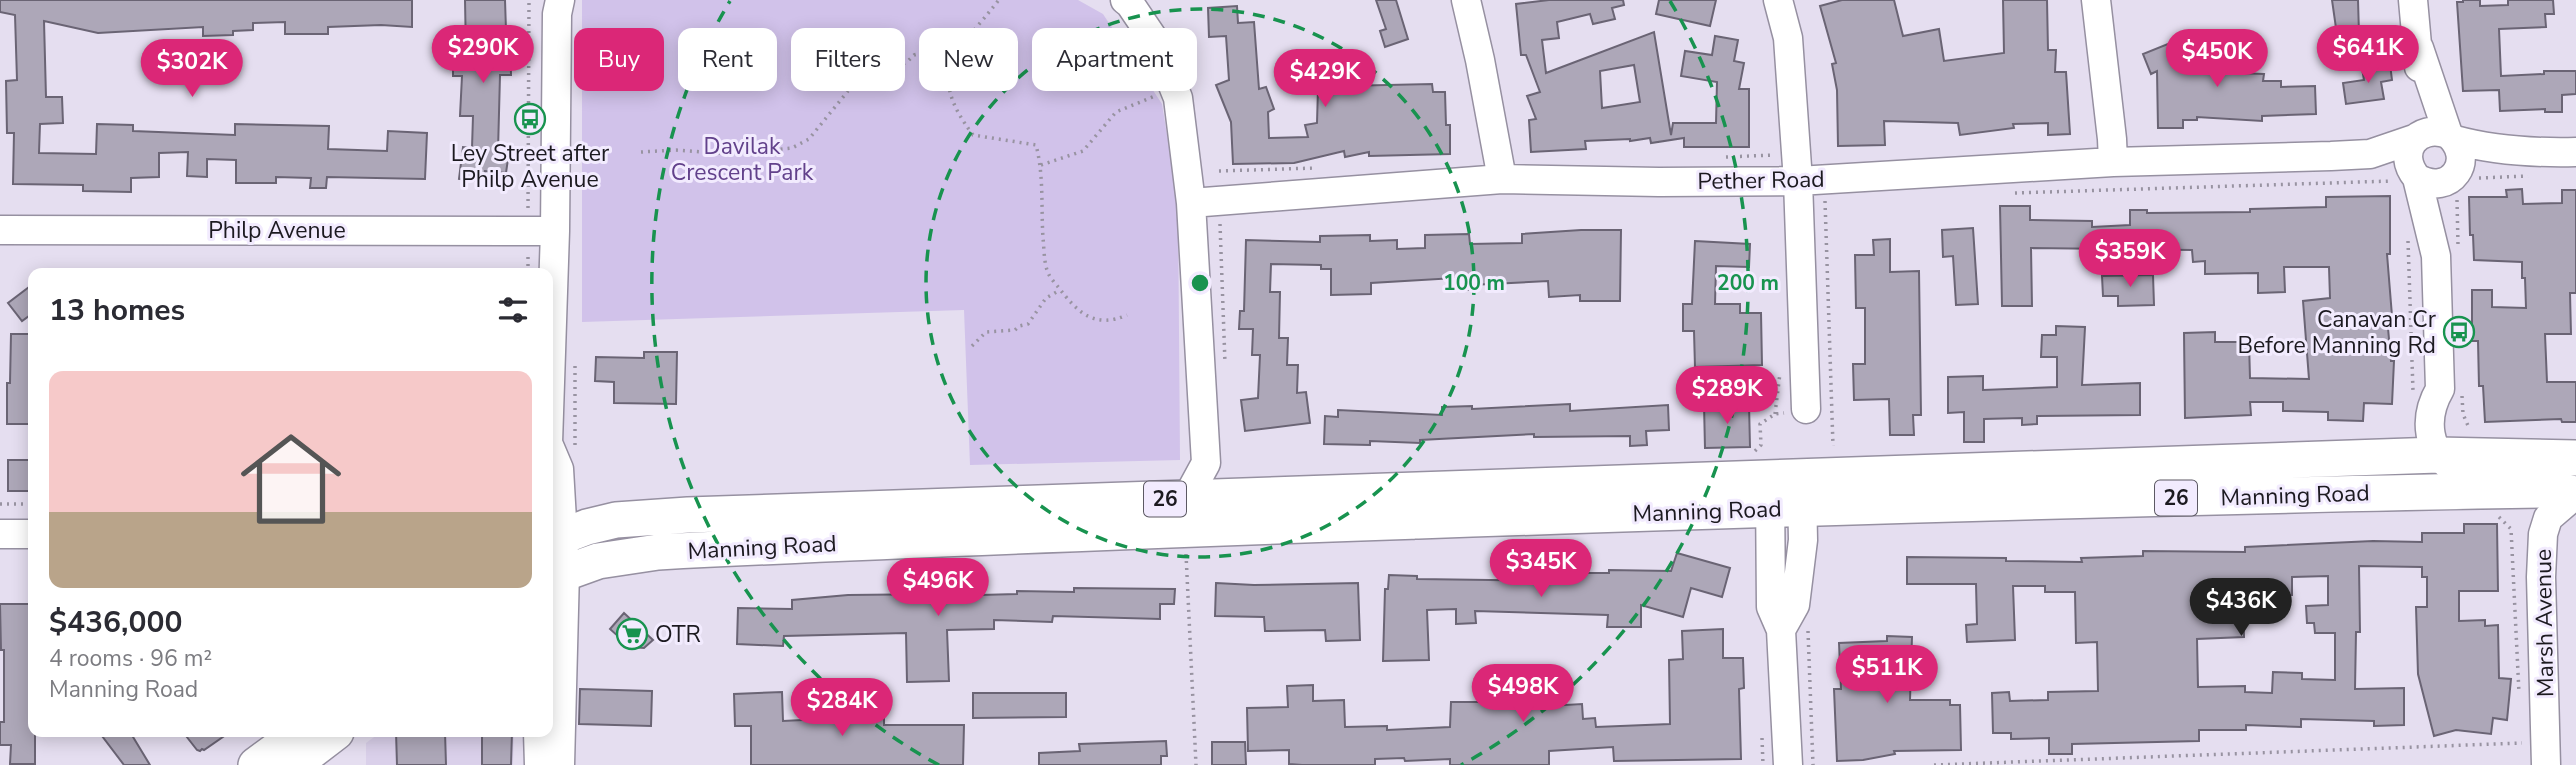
<!DOCTYPE html>
<html lang="en">
<head>
<meta charset="utf-8">
<style>
	body { margin:0; font-family:"Nunito Sans",sans-serif; background:#f2f2f3; color:#2b2b33; height:100vh; display:flex; flex-direction:column; font-size:26px; white-space:nowrap }
	* { box-sizing:border-box; margin:0 }
	p { font-size:23px; color:#7c7c81 }
	.icon { flex:none; width:38px; height:38px; fill:none; stroke:currentColor; stroke-width:2; stroke-linecap:round; stroke-linejoin:round }
	.map { position:relative; flex:1; overflow:hidden }
	.sheet { position:absolute; left:28px; top:268px; width:525px; height:469px; display:flex; flex-direction:column; background:#fff; border-radius:14px; box-shadow:0 4px 18px #0003 }
	.sheet>* { flex:none }
	.top-card { position:absolute; left:574px; top:28px; width:665px; height:63px; display:flex; gap:14px }
	.price { position:absolute; translate:-50% -60px; padding:0 16px; border-radius:24px; background:#db2777; color:#fff; font-size:23px; line-height:46px; filter:drop-shadow(0 2px 4px #0008) }
	.price::after { content:''; position:absolute; left:50%; top:42px; width:21px; height:16px; margin-left:-10px; background:inherit; clip-path:polygon(0 0,100% 0,50% 100%) }
	.price.selected { background:#222; color:#fff }
	ul { padding:0; list-style:none }
	li { display:grid; align-content:center; gap:14px; height:371px; padding:0 21px }
	li span { display:grid; place-items:center; height:217px; border-radius:14px; color:#555 }
	li>.icon { margin-inline-start:auto }
	span .icon { width:126px; height:126px; fill:#fffc; stroke-width:1 }
	li b { font-size:30px }
	h2 { display:flex; justify-content:space-between; align-items:center; height:84px; padding:0 21px; font-size:30px }
	.pill { padding:0 24px; border-radius:14px; background:#fff; box-shadow:0 4px 18px #0003; font-size:24px; line-height:63px }
	.pill.selected { background:#db2777; color:#fff }
	.map>svg:first-child { display:block }
</style>
</head>
<body>
<div class="map">
<svg width="2576" height="765" viewBox="0 0 2576 765">
	<rect width="100%" height="100%" fill="#e5def0"/>
	<!-- built -->
	<path fill="#dad0ea" d="M381,732H514L513,765H366V743Z"/>
	<!-- green -->
	<path fill="#d1c2ea" d="M582,0H1078L1103,14L1162,104L1178,202L1180,460L970,465L964,310L582,322Z"/>
	<!-- building -->
	<path fill="#ada7b8" stroke="#6a6474" stroke-width="2" fill-rule="evenodd" d="M0,0H412V27L381,25L328,27V34H285V22L253,23V30L233,31V35L203,36V27L98,33L44,21L46,97H62L63,123L40,124L39,153L96,154L97,124L133,125V131L235,135V124L329,126L328,149L387,151L388,131L427,133L425,179L327,177L326,188H310L311,178L276,177V183H236V160L207,159V177L187,176L188,152L159,153V177L131,178V192L83,191V185L13,184L14,133H7L6,81L17,80L15,15L0,12Z
		M465,0H505L506,30H510L511,75H500L498,151L509,152L506,173L485,171L484,182L459,179L463,147L472,148L473,116H460L462,76H453V54H466Z
		M1376,0H1396L1408,39L1385,47L1380,31L1386,29Z
		M1549,0H1623L1624,5L1612,8L1615,19L1593,24L1590,14L1557,22L1559,38L1542,40L1546,73L1654,32L1671,135L1673,123H1716L1717,82L1681,76L1685,51L1712,55L1715,36L1738,40L1734,61L1744,63L1739,89H1749V147H1684V138L1651,143L1650,138L1630,141V139L1585,141L1586,149L1531,152L1529,120L1536,119L1527,96L1540,92L1526,55H1521L1516,4ZM1634,65L1640,102L1602,108L1600,71Z
		M1659,0H1716L1710,26L1656,14Z
		M1842,0H1894L1903,36L1939,29L1944,61L2004,53L2003,0H2047L2048,50H2056L2055,72H2066L2070,134L2048,135V123L2013,124L2014,128L1960,135L1958,123L1884,121L1885,145L1838,146L1837,90L1832,64L1836,63L1820,6Z
		M2332,0H2358L2359,34L2337,35Z
		M2463,0H2480V6L2508,5V0H2553L2554,14H2545L2546,27L2499,29L2501,76L2544,74V71H2576V94L2562,95V112H2545V109L2500,111L2499,90L2463,91L2457,2H2463Z
		M1237,6L1238,23L1254,22L1259,89L1266,87L1274,109L1268,112L1269,138L1308,137L1305,125L1317,123L1318,88H1302L1303,59L1342,61V86L1432,84L1433,92H1445L1446,125H1450V154L1369,156V152L1345,157L1344,151L1294,163L1233,164L1231,122L1216,85L1229,80L1226,36L1209,37L1208,8Z
		M2195,33L2209,69L2237,70V73L2264,74L2263,81H2281V87L2315,86L2316,114L2262,116V121L2197,117V120H2183V128H2158L2157,71L2151,74L2143,54Z
		M2390,64L2392,80L2381,82L2384,99L2346,104L2343,83L2364,80L2362,68Z
		M2522,189L2523,204L2562,203V190H2576V293H2570L2571,334H2545L2547,382H2576V422H2562L2561,419L2485,422L2483,386H2479L2478,341H2472V290H2492V307L2526,308L2525,278H2522V262L2474,260L2473,235H2470L2469,197H2507L2506,190Z
		M2390,196V254H2387L2392,316L2387,317L2391,361H2394L2392,404L2364,403L2363,421L2328,420V412L2283,411V402H2250L2251,415L2185,418L2184,333L2215,332V342H2249L2250,378L2309,379L2303,301L2330,298L2329,267H2284L2285,292L2258,293V273L2205,274V261L2193,262L2192,250L2031,248L2032,306H2002L2000,206H2030V220L2092,221V227L2130,225V210H2147V213L2250,212V209L2326,207V197Z
		M1973,228L1978,304L1956,305L1953,256L1943,257L1942,230Z
		M1581,230H1621L1620,301H1580V295L1549,297L1548,281L1471,285V290H1456L1455,278L1371,283V294L1331,295V269H1321V265L1271,264L1270,292H1280L1279,338H1288L1287,365H1298L1297,393L1306,392L1310,423L1245,431L1241,400L1258,398L1260,355H1252L1253,329H1239L1240,311H1244L1246,240L1320,242V236L1370,235V241L1397,240V249L1425,248V235L1469,234L1470,244L1522,243V234Z
		M1890,239V272L1919,271L1921,415H1913L1914,435H1890L1889,399L1854,400L1853,364H1865V308H1856L1855,255H1874L1873,240Z
		M1695,241L1750,244L1749,267L1716,266L1715,304H1740V313H1761L1762,365L1695,367L1694,331H1683V304H1692Z
		M2153,275L2154,305L2118,306V296H2103L2102,276Z
		M33,284V313L22,321L8,303Z
		M2056,326L2085,327L2082,385L2140,383V415L2037,416V424L2022,425V418L1984,419V442H1964V412L1948,413V377L1983,376V390L2057,387V357H2041L2042,335H2056Z
		M11,334H33V424H7V383H10Z
		M644,352H677L676,404L614,403V382L595,381L596,357L644,358Z
		M1570,404V411L1668,405L1669,430L1646,431L1647,445L1630,446V436L1534,437V434L1420,440V443L1370,441V445L1324,444L1325,416L1338,417V410L1442,415V407L1472,406V409Z
		M1704,404H1749L1750,447L1705,448Z
		M8,460H33V491H8Z
		M2464,524H2497L2498,591H2459V621L2485,620V626L2498,625L2499,678L2511,679L2507,720L2493,718L2491,734L2456,730L2434,736L2418,674L2416,607H2427V577H2422V567L2359,566L2360,632H2356L2355,689L2404,688V725L2374,726V721L2301,719V727L2246,725V730H2199V741L2072,744V754H2049V738L2011,739V733H1993L1992,693L2009,692L2010,701L2048,700V692L2098,691L2097,642L2076,643L2075,592H2045V586H2013L2015,640L1967,642L1966,625L1977,624L1976,584H1907V557L2006,558V561L2082,562L2081,558L2143,556V551L2245,552V547L2373,541L2422,542V533H2464ZM2328,576V605L2306,606L2307,623H2314L2315,633H2335V680L2302,679V673L2273,672L2272,693L2245,692V686L2198,687L2197,639L2244,637L2243,596L2292,595V577Z
		M1677,553L1730,568L1722,597L1691,588L1683,617L1641,605V627H1607L1608,615L1475,611L1476,623L1456,624V609L1427,610L1429,660L1383,661L1385,589H1388L1389,575L1417,576V579L1553,581V573H1609V570L1671,571Z
		M1216,583L1254,585L1358,583L1360,640L1326,641L1325,630L1265,631L1264,617L1215,616Z
		M1074,588L1175,589L1174,604H1160V619L1053,616L1052,622L994,620V629L947,630L949,681L907,682L906,633L784,636L783,646L737,644L738,608L792,609V600L848,595L943,594V596L1017,594V591L1074,592Z
		M0,604H33L32,723L35,732V764H10L11,745H0V722H4V650H1Z
		M624,613L653,640L644,648L630,647L610,629Z
		M1723,629V658H1743L1744,688L1739,689L1741,759L1614,761L1613,747L1549,751V765H1450V759L1405,761L1404,758L1375,759V765H1302L1289,764V750L1248,751L1247,708L1288,707L1287,686L1313,685V701L1344,700L1345,727L1387,726V730L1450,727L1451,702H1484L1483,693L1514,691V695H1548V706L1582,704L1583,719L1595,718L1596,727L1670,724L1669,660L1683,659L1682,631Z
		M1887,636L1912,637L1910,700H1950V705H1960L1961,750L1894,751L1895,754L1863,760L1837,761L1834,689H1841L1839,643L1887,641Z
		M580,689L652,691L651,726L579,724Z
		M782,692L783,721L823,719V705L849,704L850,718L884,719V725H964L963,765H751V726H735L734,694Z
		M973,693H1066V717L973,718Z
		M99,732H130L150,765H124Z
		M183,732H230L204,750L202,749L200,751L197,750Z
		M396,732H445L446,765H397Z
		M482,732H512L511,765H482Z
		M1166,741L1167,756H1161V765H1039V753L1080,751L1079,744Z
		M1212,742H1245L1246,765H1212Z"/>
	<g fill="none" stroke-linecap="round" stroke-linejoin="round">
		<!-- minor casing -->
		<g stroke="#9690a1" stroke-width="31">
			<path id="minor" d="M1125,0L1130,4L1155,41L1178,98L1191,203L1206,463L1187,498
				M1466,0L1480,60L1502,179
				M1778,0L1788,38L1798,181L1806,409
				M2096,0L2112,139L2113,162
				M2413,0L2419,67
				M2448,134C2417,123 2395,152 2417,178L2436,256L2440,389C2423,418 2426,453 2458,472C2470,479 2489,475 2503,475
				M2455,140C2495,151 2535,153 2576,152
				M2417,178C2450,198 2478,159 2448,134L2419,48
				M1191,203L1502,179L1659,182L1798,181L2113,162L2331,156L2370,154L2414,139
				M0,230L555,231
				M1770,490L1771,607L1781,630L1788,765
				M0,534H33
				M1781,630L1795,605L1803,540L1802,490
				M538,732L539,765
				M560,765L565,571L559,469L548,443L555,231L557,14L560,0
				M2546,765L2541,577L2543,534L2548,518L2576,494"/>
		</g>
		<!-- major casing -->
		<g stroke="#9690a1" stroke-width="38">
			<path id="major" d="M548,542L587,527L616,520L688,515L2438,455L2576,458
				M548,579L598,561L658,552C911,539 1165,530 1418,521C1795,508 2172,496 2549,490L2576,494
				M256,765L301,732
				M293,765L336,732"/>
		</g>
		<!-- path -->
		<path stroke="#9893a1" stroke-width="3.5" stroke-dasharray="2 5" stroke-linecap="butt" d="M998,1C956,55 925,71 973,135L1036,145C1044,176 1041,207 1043,238C1044,248 1044,261 1047,270C1049,277 1055,283 1059,288C1078,313 1095,329 1127,315
			M641,152L676,150L731,154L792,148L809,139L848,91L907,62L914,55L921,53L930,67L947,75
			M1726,157L1774,155
			M1041,165L1083,151L1116,112L1155,96
			M1219,171L1316,168
			M2479,178L2528,176
			M2015,193L2392,181
			M2457,200L2458,245
			M1825,201L1833,446
			M528,208L529,0
			M1220,224L1225,363
			M2408,241L2413,391
			M528,273V254
			M972,346L986,332L1015,330L1019,326L1028,324L1046,298L1060,290
			M2462,396L2463,414L2469,428
			M1775,414L1780,373
			M575,445V366
			M1755,451L1761,445L1760,424L1775,414L1784,413
			M0,504H33
			M2499,517L2511,529L2519,693
			M1186,554L1196,765
			M1808,631L1813,765
			M1762,738L1763,765
			M1934,765L2522,743"/>
		<!-- minor -->
		<use href="#minor" stroke="#fff" stroke-width="28"/>
		<!-- major -->
		<use href="#major" stroke="#fff" stroke-width="35"/>
	</g>
	<!-- distance rings -->
	<g fill="none" stroke="#18934f" stroke-width="3.5" stroke-dasharray="12 9">
		<circle cx="1200" cy="283" r="274"/>
		<path d="M939 765A548 548 0 0 1 730 1M1670 1A548 548 0 0 1 1461 765"/>
	</g>
	<!-- icons -->
	<defs>
		<g id="bus-ring" transform="scale(1.575)"><circle r="9.5" fill="#f2ebfe" stroke="#18934f" stroke-width="1.5"/><path d="M-5-6H5V4H4V6H2V4H-2V6H-4V4H-5ZM-3.5-4V0h7V-4ZM-3.5 1.2v1.5H-2V1.2ZM2 1.2v1.5H3.5V1.2Z" fill="#18934f"/></g>
		<g id="supermarket-ring" transform="scale(1.575)"><circle r="9.5" fill="#f2ebfe" stroke="#18934f" stroke-width="1.5"/><path d="M-6-5.5h2.5l.6 2H6L4.5 2H-2.5L-4.4-4H-6ZM-1.5 3.2a1.3 1.3 0 1 0 .1 0ZM3 3.2a1.3 1.3 0 1 0 .1 0Z" fill="#18934f"/></g>
	</defs>
	<g fill-rule="evenodd">
		<use href="#bus-ring" x="530" y="119"/>
		<use href="#bus-ring" x="2459" y="332"/>
		<use href="#supermarket-ring" x="632" y="634"/>
	</g>
	<g text-anchor="middle" stroke-width="6" stroke-linejoin="round" paint-order="stroke">
		<!-- shield labels -->
		<g fill="#f2ebfe" stroke="#5c5963" stroke-width="2">
			<rect x="2155" y="480.5" width="42" height="35" rx="5"/>
			<rect x="1144" y="481.5" width="42" height="35" rx="5"/>
		</g>
		<g font-size="21" font-weight="bold" fill="#1c1a20">
			<text x="2176" y="505">26</text>
			<text x="1165" y="506">26</text>
		</g>
		<!-- park labels -->
		<g font-size="23" fill="#62418b" stroke="#f2ebfe">
			<text x="742" y="154">Davilak<tspan x="742" dy="26">Crescent Park</tspan></text>
		</g>
		<!-- poi labels -->
		<g font-size="23" fill="#1c1a20" stroke="#f2ebfe">
			<text x="530" y="161">Ley Street after<tspan x="530" dy="26">Philp Avenue</tspan></text>
			<text x="2436" y="327" text-anchor="end">Canavan Cr<tspan x="2436" dy="26">Before Manning Rd</tspan></text>
			<text x="655" y="642" text-anchor="start">OTR</text>
		</g>
		<!-- street labels -->
		<g font-size="23" fill="#1c1a20" stroke="#f2ebfe">
			<text transform="translate(1761 180) rotate(-1)" y="8">Pether Road</text>
			<text x="277" y="238">Philp Avenue</text>
			<text transform="translate(2295 495) rotate(-2)" y="8">Manning Road</text>
			<text transform="translate(1707 511) rotate(-2)" y="8">Manning Road</text>
			<text transform="translate(762 547) rotate(-3)" y="8">Manning Road</text>
			<text transform="translate(2544 623) rotate(-91)" y="8">Marsh Avenue</text>
		</g>
	</g>
	<circle cx="1200" cy="283" r="10" fill="#18934f" stroke="#f2ebfe" stroke-width="3.5"/>
	<g font-size="21" text-anchor="middle" font-weight="bold" fill="#18934f" stroke="#f2ebfe" stroke-width="6" stroke-linejoin="round" paint-order="stroke">
		<text x="1474" y="290">100 m</text>
		<text x="1748" y="290">200 m</text>
	</g>
</svg>
<b class="price" style="left:483px;top:85px">$290K</b>
<b class="price" style="left:2368px;top:85px">$641K</b>
<b class="price" style="left:2217px;top:89px">$450K</b>
<b class="price" style="left:192px;top:99px">$302K</b>
<b class="price" style="left:1325px;top:109px">$429K</b>
<b class="price" style="left:2130px;top:289px">$359K</b>
<b class="price" style="left:1727px;top:426px">$289K</b>
<b class="price" style="left:1541px;top:599px">$345K</b>
<b class="price" style="left:938px;top:618px">$496K</b>
<b class="price selected" style="left:2241px;top:638px">$436K</b>
<b class="price" style="left:1887px;top:705px">$511K</b>
<b class="price" style="left:1523px;top:724px">$498K</b>
<b class="price" style="left:842px;top:738px">$284K</b>
<div class="top-card">
<a class="pill selected">Buy</a>
<a class="pill">Rent</a>
<a class="pill">Filters</a>
<a class="pill">New</a>
<a class="pill">Apartment</a>
</div>
<section class="sheet">
<h2>13 homes<svg class="icon" aria-label="filters" viewBox="0 0 24 24"><path d="M4 7h16M4 17h16"/><circle cx="9" cy="7" r="2"/><circle cx="15" cy="17" r="2"/></svg></h2>
<ul>
<li><span style="background:linear-gradient(#f6c9c9 65%,#b9a48a 0)"><svg class="icon" aria-label="home" viewBox="0 0 24 24"><path d="M3 11l9-7 9 7M6 9v11h12V9"/></svg></span><div><b>$436,000</b><p>4 rooms · 96 m²</p><p>Manning Road</p></div></li>
</ul>
</section>
</div>
</body>
</html>
